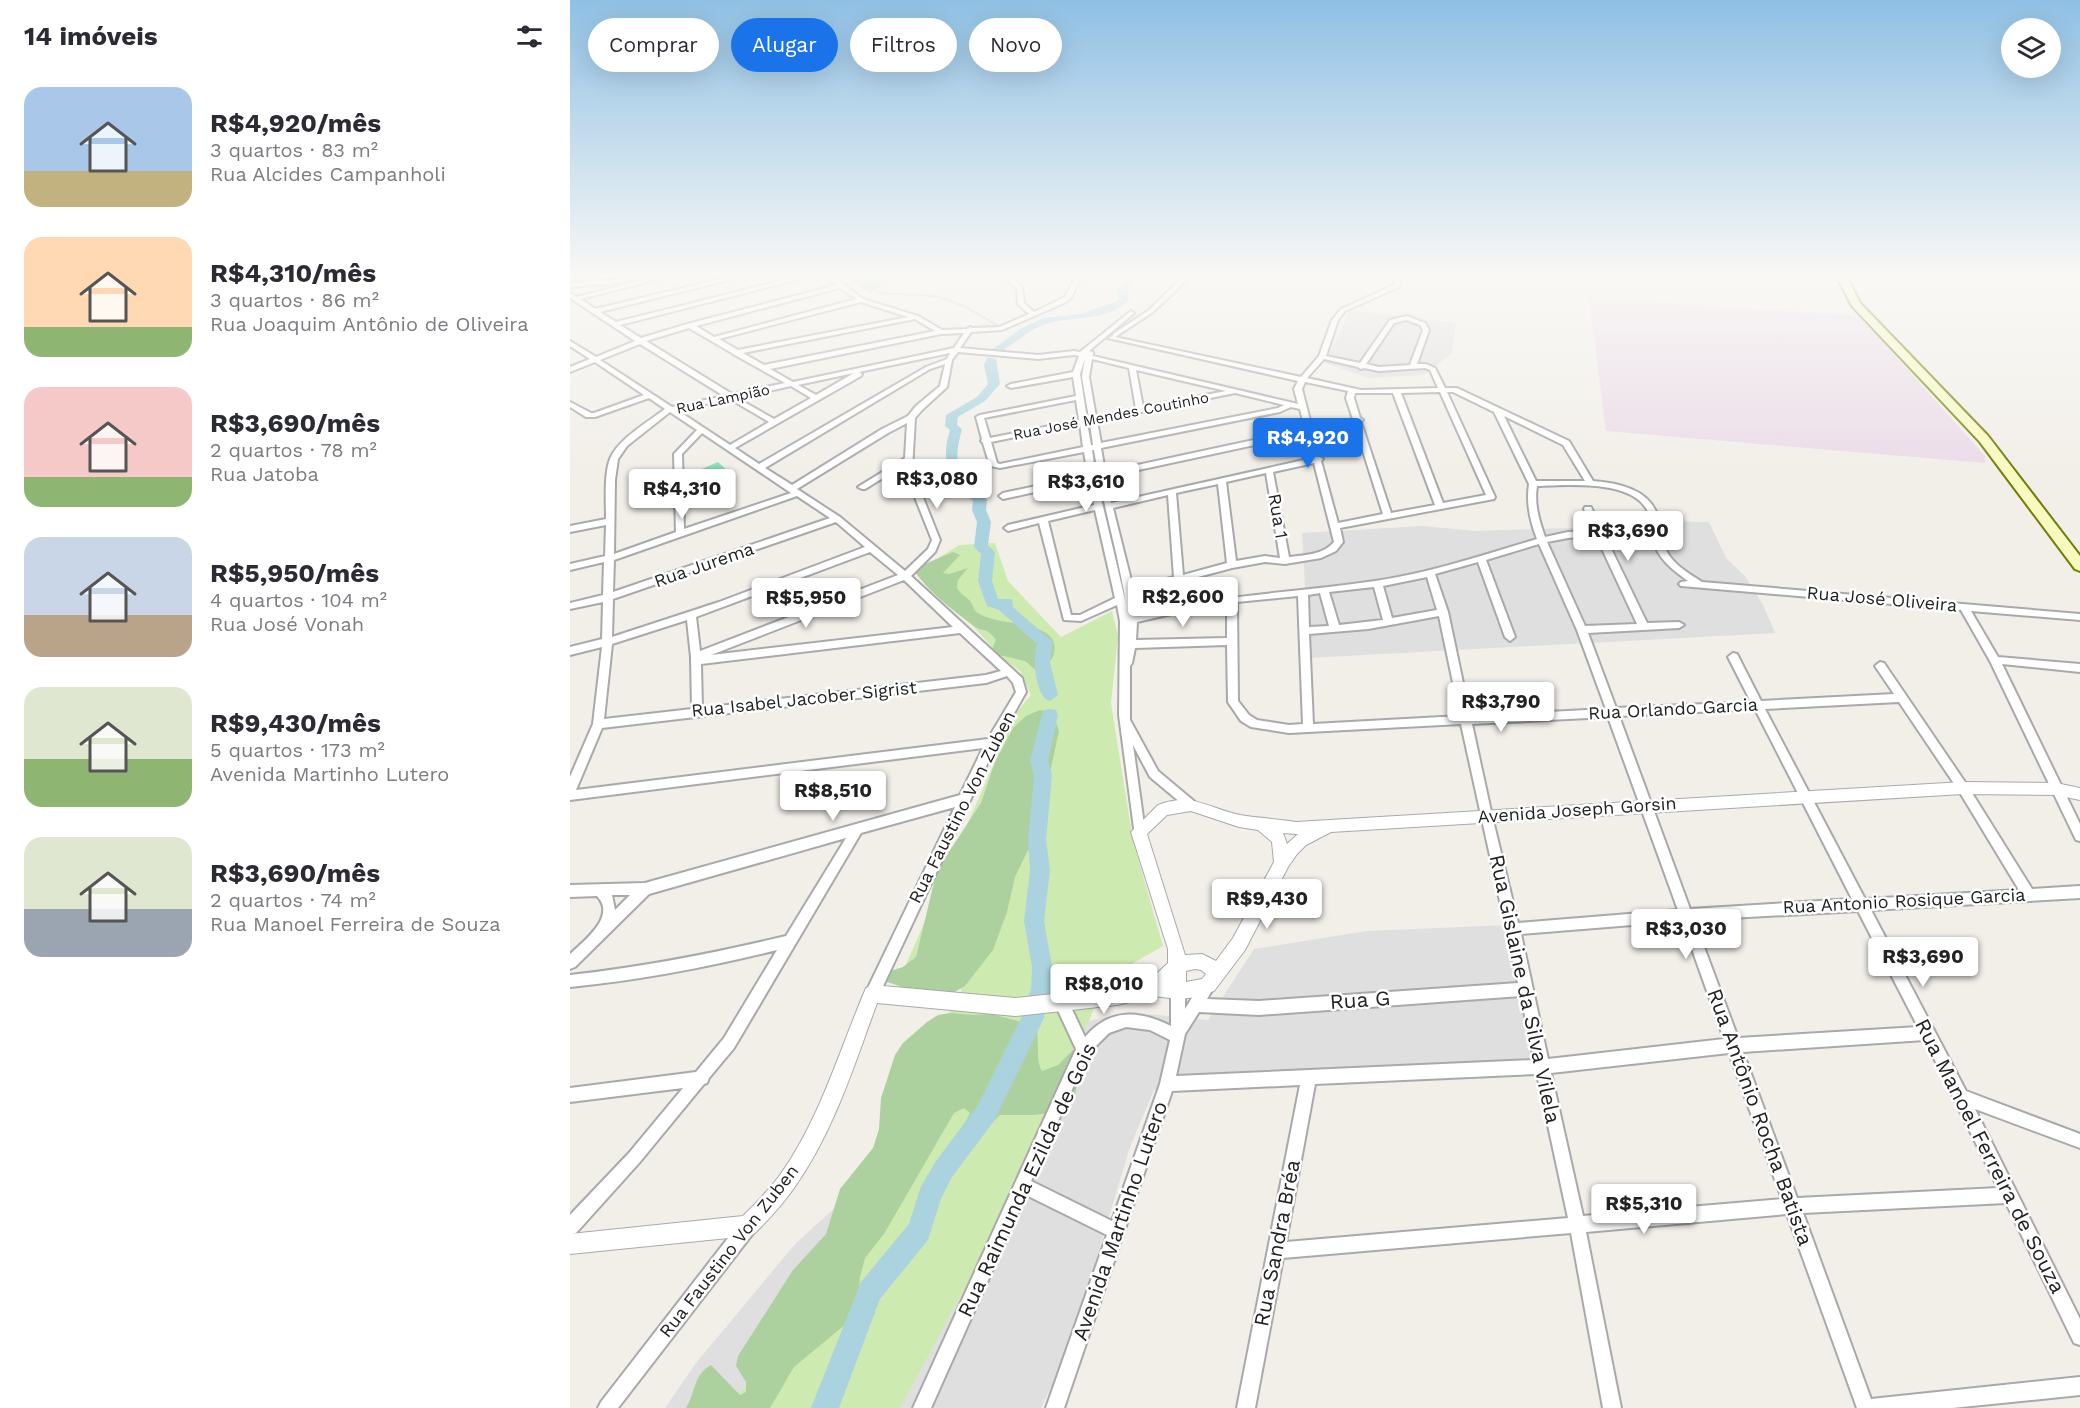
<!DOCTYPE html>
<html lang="pt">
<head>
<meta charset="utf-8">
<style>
	body { margin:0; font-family:"Work Sans",sans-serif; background:#f7f7f7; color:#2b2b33; height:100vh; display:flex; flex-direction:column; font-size:22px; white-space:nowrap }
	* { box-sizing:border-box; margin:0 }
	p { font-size:20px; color:#7c7c81 }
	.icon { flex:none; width:33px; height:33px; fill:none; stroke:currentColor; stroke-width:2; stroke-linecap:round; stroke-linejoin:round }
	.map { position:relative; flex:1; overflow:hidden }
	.details { display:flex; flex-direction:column; background:#fff; width:570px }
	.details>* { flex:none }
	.banner { position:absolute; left:18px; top:18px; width:570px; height:54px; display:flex; gap:12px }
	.fabs { position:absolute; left:1431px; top:18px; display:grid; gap:12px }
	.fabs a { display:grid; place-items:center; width:60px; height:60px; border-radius:50%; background:#fff; box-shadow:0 6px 24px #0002; font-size:30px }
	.price { position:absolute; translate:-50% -51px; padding:0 14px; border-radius:6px; background:#fff; color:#222; font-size:20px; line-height:39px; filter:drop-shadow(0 2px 3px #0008) }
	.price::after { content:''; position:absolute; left:50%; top:36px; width:18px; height:14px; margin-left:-9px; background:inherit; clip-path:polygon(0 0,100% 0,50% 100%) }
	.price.active { background:#1a73e8; color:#fff }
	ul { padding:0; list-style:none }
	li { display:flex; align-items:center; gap:18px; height:150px; padding:0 24px }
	li span { display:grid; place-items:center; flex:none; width:168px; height:120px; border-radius:18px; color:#555 }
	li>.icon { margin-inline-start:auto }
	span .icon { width:72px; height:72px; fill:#fffc; stroke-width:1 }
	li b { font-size:26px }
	h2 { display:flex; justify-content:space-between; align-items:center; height:72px; padding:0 24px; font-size:26px }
	.pill { padding:0 21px; border-radius:27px; background:#fff; box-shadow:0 6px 24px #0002; font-size:21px; line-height:54px }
	.pill.active { background:#1a73e8; color:#fff }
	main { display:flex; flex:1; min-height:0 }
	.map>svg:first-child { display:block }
</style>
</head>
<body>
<main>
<section class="details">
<h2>14 imóveis<svg class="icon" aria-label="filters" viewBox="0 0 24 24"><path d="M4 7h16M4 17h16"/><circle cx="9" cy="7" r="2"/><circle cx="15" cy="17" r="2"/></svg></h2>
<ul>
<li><span style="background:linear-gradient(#a9c7e8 70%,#c2b280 0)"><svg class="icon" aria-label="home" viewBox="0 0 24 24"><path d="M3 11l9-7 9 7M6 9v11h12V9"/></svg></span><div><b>R$4,920/mês</b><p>3 quartos · 83 m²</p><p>Rua Alcides Campanholi</p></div></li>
<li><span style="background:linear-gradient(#ffd9b3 75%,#8fb573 0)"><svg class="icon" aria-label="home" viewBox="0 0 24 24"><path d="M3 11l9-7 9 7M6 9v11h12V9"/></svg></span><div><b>R$4,310/mês</b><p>3 quartos · 86 m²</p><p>Rua Joaquim Antônio de Oliveira</p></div></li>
<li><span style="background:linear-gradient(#f6c9c9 75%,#8fb573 0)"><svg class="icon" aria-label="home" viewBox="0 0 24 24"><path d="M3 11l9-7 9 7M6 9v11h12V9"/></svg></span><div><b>R$3,690/mês</b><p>2 quartos · 78 m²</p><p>Rua Jatoba</p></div></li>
<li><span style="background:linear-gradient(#c9d6e8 65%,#b9a48a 0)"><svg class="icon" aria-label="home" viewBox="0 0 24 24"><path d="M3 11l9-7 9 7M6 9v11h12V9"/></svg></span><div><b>R$5,950/mês</b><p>4 quartos · 104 m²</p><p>Rua José Vonah</p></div></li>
<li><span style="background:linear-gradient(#dfe7d0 60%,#8fb573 0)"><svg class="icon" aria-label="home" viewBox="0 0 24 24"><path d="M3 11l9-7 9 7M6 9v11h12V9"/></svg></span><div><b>R$9,430/mês</b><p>5 quartos · 173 m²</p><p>Avenida Martinho Lutero</p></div></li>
<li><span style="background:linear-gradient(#dfe7d0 60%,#9aa5b1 0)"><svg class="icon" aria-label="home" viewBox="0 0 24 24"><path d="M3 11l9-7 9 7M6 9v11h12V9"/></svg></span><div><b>R$3,690/mês</b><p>2 quartos · 74 m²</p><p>Rua Manoel Ferreira de Souza</p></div></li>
</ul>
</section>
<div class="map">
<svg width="1510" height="1408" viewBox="0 0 1510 1408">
	<rect width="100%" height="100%" fill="#f2efe9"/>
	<!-- residential -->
	<path fill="#e0dfdf" d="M780,310L886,323L882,353L854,375L799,378L755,363Z
		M1082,521L1139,522L1156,558L1175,576L1193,605L1205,633L739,658L732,533L852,526L906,531L1029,527Z
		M939,925L966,1059L667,1081L584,1090L560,1147L498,1353L471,1408H95L126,1363L226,1243L456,1035L559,1012L638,1020L684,949L797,931Z"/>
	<!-- industrial -->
	<path fill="#ebdbe8" d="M1019,298L1290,316L1415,456V463L1036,431Z"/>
	<!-- grass -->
	<path fill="#cdebb0" d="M425,543L438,581L491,637L542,611L548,636L541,703L563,841L593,946L537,978L448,1189L330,1408H157L212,1344L345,1075L392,989L331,976L446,713L461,695L450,671L431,657L404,627L374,603L346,572L389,545Z"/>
	<!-- forest -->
	<path fill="#add19e" d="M275,277H309L312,283L308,290L299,293Z
		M383,552L390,555L373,573L379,574L398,568L388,580L387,588C390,594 396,596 400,601C403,605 404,611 408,613C426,627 492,619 484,653C483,660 478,663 472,665L471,671L469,673L455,661L425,654L422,649L426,640C416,626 414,633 404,626C382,609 358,592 343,569Z
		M470,710L483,714L489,731L475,795L467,818L463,845L458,850L445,877L437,912L423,950L395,986L381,994L344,991L317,982L310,974L333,967L346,957L367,870L411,803L425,762L443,728L456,716Z
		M380,1013L404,1015L422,1014L466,1026C470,1039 465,1060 472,1071L488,1065L505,1048C506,1061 509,1078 506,1091C501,1121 451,1114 430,1115L401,1143L388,1151L384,1149V1143L400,1113L394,1108L384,1113L314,1234L295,1258L290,1277L288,1305L282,1319L224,1367L200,1408H116C126,1392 123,1375 141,1365L170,1395L176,1392V1382L166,1366L168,1356L223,1270L256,1234L270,1189L303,1148L309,1129L311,1098L325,1055L333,1043L357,1022L368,1015Z"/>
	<!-- pitch -->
	<path fill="#88e0be" d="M148,462L162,475L141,484L127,471Z"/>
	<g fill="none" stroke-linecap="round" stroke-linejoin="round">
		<!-- stream -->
		<path stroke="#aad3df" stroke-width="2" d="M313,277L306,291L311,293L366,296L394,306L427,325"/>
		<!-- river -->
		<path fill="#aad3df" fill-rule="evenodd" d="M559,277H570L557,290L559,300C540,321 504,316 479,323C461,328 446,342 431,352L422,350L450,329L473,318L510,314L545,302L549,299L547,289Z
			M417,357L426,359L430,384L415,401L388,417L387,425L392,429C380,473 393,470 417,500L416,510L421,522L418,545L425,552L422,581L428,599H442L443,607L483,642L480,662L488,695L480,701C465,697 462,657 467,644L429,610L417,606L408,581L411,554L404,547L407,522L402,510L403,501C379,481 370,461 380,430L375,426L376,415L407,397L418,384L414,365Z
			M480,709L486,710L488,715L478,761L482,775L476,840L480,870L474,921L482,967L483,989L477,1005L470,1008L475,1016L424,1121L382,1177L371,1199L358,1240L310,1299L269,1408H241L291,1282L339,1224L351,1186L366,1161L408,1105L456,1008L463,1006L458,998L461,989L462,967L454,921L460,870L458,840L464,775L460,761L472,715L474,710Z"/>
		<!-- minor casing -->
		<g stroke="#a9a9a9" stroke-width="4">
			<path id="minor" d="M84,277H96L11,299L25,309L159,277H171L30,312L46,322L226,277H238L50,325L71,338L117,324L267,285L256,277H264L293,299L348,316L372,330L397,329L400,327L403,328L429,327L459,314L448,304L447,289L435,277H442L452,287L454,303L464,312L495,297L505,277H511L501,298L494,303L432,330L401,332L390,348L468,355L504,351L510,352L561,311L564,313L563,314L519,351L523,352V356L728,404L724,389L728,381L538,338L543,336V334L579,310L613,277H620L583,312L545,337L731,377L749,356L762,320L771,309L824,285L825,281L821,277H828L831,280L829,287L775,311L768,320L756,356L790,363L820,320L837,316L855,323L859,330L847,364H856L865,368L875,388H887L999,441L1023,481C1048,483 1080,489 1088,517C1091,529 1091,541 1097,552C1105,566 1120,574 1132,582L1510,614V620L1401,611L1428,657L1510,664V672L1432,664L1510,824V841L1506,840L1420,661L1391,610L1111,586L1109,584L1111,582L1118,581C1103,570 1088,559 1083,540C1081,531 1081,521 1078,512C1064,479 996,485 967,486C964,504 969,520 975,537L998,532L1024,531L1014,509L1015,507H1021L1077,623L1109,622L1114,625L1109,628L1018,633L1046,708L1181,702L1158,657L1163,653L1167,654L1191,701L1324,694L1305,666L1310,662L1314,663L1397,785L1462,889L1510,886V898L1301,910L1396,1091L1510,1134V1148L1405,1109L1510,1319V1345L1504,1343L1436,1203L1233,1213L1301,1399L1510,1377V1395L1382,1408H1287L1217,1214L1016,1232L1051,1408H1033L1001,1233L713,1258L685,1408H667L730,1085L602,1091L494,1408H476L537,1235L456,1195L361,1408H343L506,1049L484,1002L486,997L491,995L496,997L515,1037C540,1008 569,1010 601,1026V991L603,986L608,984L613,986L615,991V1009L633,980L638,978L643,980L645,985L637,999L689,1001L948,983L891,724L719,733L681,727L671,721L658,702L657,645L565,648L562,663L560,666V720L588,771L625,802L627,805L625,808L621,810L617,808L580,777L563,745L575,832L573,836L569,837L565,836L549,715L550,621L547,605L511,621L494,620L469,523L438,531L434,528L438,525L524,505L519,480L433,499L429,496L433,493L518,475L514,452L430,468L420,466L413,443L411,441L412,439L406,417L410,415L506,396L503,377L441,388L437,386L441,384L503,372L509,356L504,355L468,359L388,352L382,360L377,387L352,410L345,418L342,470L370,540L365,552L341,576L452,678L456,692L426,745L307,999L302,1001L297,999L295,994L385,807L291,833L164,1048L139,1078L137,1083L134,1084L69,1163L6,1233L0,1235V1215L59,1153L113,1088L0,1102V1088L126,1072L154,1038L207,950C139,967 70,980 0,987V975C73,967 145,953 216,936L276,838L79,894L5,967L0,969V954C14,941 47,916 27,896L0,897V885L75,883L390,795L413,748L0,800V777L23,724L32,647L0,655V647L32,639L33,602L0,609V603L33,595L34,562L0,570V564L35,556L36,525L0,532V526L36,519C36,502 34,474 40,459C48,439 78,422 95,409L79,398L25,417H16L0,407V402L21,413H24L74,395L25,362L0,372V367L20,359L0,346V341L26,357L65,341L3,300L0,298V293L7,297ZM270,288L286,299L144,337L126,326ZM291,302L338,317L168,350L149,339ZM345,319L365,331L194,365L173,353ZM836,320L850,325L853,330L840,365L809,367L796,364L824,323ZM119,328L162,353L163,354L215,383L162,394L76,341ZM394,333L384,348L223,382L200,369L371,334ZM70,344L154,396L102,407L30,360ZM380,353L377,359L356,367L189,464L165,448L291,376L292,374L289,372ZM515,358L512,377L519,418L517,419L510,374ZM522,359L559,368L566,409L526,417L519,377ZM754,359L788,367L791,369L794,368L809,371L855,368L860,370L868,388L791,390L737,378ZM375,364L370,386L346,406L338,416L312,429L222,485L195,468L360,369ZM566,370L656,391L573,407ZM284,373L246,395L228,385ZM735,382L778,391L776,398L783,419L742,428L732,389ZM221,386L241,398L204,419L167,398ZM870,392L916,495L873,503L831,393ZM877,392H883L924,412L959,484C956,503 960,521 967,539C913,555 860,573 805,581C725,593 645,595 566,615L564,594L662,568L695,562L715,564L751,558L766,551L773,542L770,528L924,499L925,497ZM665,393L714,405L708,408L531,443L527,421ZM785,393H823L865,505L821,513L791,422L793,420L790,418L784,398ZM160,399L199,422L160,445L107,410ZM506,400L509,420L420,438L414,418ZM721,407L730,409L735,429L535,472L531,448L710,412ZM100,412L127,430L104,454L106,532L44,554L45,480L48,459L57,446ZM934,416L993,445L1015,481H966ZM337,423L335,458L288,487L292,489H295L334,465V470L362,540L358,549L335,571L270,517L227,489L318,433ZM517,423H520L523,445H521ZM784,423L813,514L768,523L751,461L753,459L750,457L743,432ZM510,424L513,447L430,464L427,463L421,442ZM132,433L221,493L114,529L112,454ZM736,434L743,458L541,503L536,477ZM522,450H524C532,502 548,552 556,604L526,477ZM744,463L764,542C753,555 735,555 719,557L703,472ZM696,473L710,558L695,556L666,561L656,482ZM648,484L657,563L613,575L606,493ZM598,495L604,577L563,588L543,508ZM227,496L260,518L43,592L44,560ZM525,510L545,598L510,615H501L478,521ZM266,522L295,547L149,602L42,637L43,599ZM1026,536L1067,624L1015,626L977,542L998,538ZM969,544L1007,630L1036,709L900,716L878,612L865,574L908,562L935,637L940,641L945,637L916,560ZM300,552L328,575L130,651L126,617ZM857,577L867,610L822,618L813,586ZM334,580L383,627L141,655ZM804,587L813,620L769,625L759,592ZM750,593L759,626L739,627L738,595ZM728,596L733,724L719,725L687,720L679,715L668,701L667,602ZM657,603V638L566,640L567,622L623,609ZM869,616L890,716L743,724L739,634L798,629ZM117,620L121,657L122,709L34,719L42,644ZM390,633L431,671L416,675L132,708L131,664ZM437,676L443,683L446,692L418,739L6,790L32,728L416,683ZM1329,702L1389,791L1449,890L1295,899L1195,709ZM1185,709L1282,899L1120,909L1049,716ZM1038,717L1108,910L948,923L922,816L902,724ZM42,895H60L45,910ZM1288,911L1348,1027L1168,1038L1124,920ZM1112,921L1154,1039L978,1059L951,934ZM951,996L964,1060L606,1076L615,1034L629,1012L689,1015ZM556,1027L580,1030L600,1040L590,1084L542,1221L461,1181L518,1054L539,1033ZM1355,1040L1428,1188L1227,1198L1173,1052ZM1159,1053L1212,1199L1013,1216L981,1073ZM967,1074L998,1218L716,1242L745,1084Z
				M54,279L57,281L56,282L0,287V283Z
				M178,1218L184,1220L186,1226L184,1232L48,1408H28L31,1402L172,1220Z"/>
		</g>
		<!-- tertiary casing -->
		<g stroke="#a9a9a9" stroke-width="2">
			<path id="tertiary" d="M1393,782L1486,783L1510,788V800L1486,795L1393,794L761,832L736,845L727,854L718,867L675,950L644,991L638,993L627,997L608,999L584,996L547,1005L445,1016L307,1003C284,1066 263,1133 224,1188C213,1204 199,1219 185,1233L178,1236L0,1254V1234L173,1216C186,1203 199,1190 210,1175C250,1119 269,1051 296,988L302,985L445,998L547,987L579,981L598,963V949L561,832L588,805C623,792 637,808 670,815C688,818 707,819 726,822ZM621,811L669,827L688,830L702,842L704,862L663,938L646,961L632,954L615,955L577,834L597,815ZM713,833L726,834H728L717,844ZM625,969L631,970L636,974L632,979L616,982V971Z"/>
		</g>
		<!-- secondary casing -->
		<g stroke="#707d05" stroke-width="4">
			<path id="secondary" d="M1267,277H1277L1290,303L1418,436L1510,556V571L1505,569L1410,442L1282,306Z"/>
		</g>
		<!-- minor -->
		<use href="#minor" fill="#fff" fill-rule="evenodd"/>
		<!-- tertiary -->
		<use href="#tertiary" fill="#fff" fill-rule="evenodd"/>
		<!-- secondary -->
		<use href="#secondary" fill="#f7fabf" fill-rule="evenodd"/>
	</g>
	<!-- sky -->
	<linearGradient id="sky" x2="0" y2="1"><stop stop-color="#8fc0e4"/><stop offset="0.58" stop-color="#f9f8f5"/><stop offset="1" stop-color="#f9f8f5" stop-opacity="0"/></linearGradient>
	<rect width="1510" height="474" fill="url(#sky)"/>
	<g text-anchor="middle" stroke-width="5" stroke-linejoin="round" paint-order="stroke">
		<!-- far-street labels -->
		<g font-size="15" fill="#222" stroke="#fff">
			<text transform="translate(153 399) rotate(-12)" y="5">Rua Lampião</text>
			<text transform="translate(541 416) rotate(-11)" y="5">Rua José Mendes Coutinho</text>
		</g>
		<!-- street labels -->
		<g font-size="18" fill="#222" stroke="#fff">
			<text transform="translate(708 516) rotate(80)" y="6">Rua 1</text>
			<text transform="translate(134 565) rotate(-19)" y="6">Rua Jurema</text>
			<text transform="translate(1312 599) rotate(5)" y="6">Rua José Oliveira</text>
			<text transform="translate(234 699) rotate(-6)" y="6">Rua Isabel Jacober Sigrist</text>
			<text transform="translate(1103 709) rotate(-3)" y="6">Rua Orlando Garcia</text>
			<text transform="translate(392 807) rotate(-63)" y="6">Rua Faustino Von Zuben</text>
			<text transform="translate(1007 810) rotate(-4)" y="6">Avenida Joseph Gorsin</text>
			<text transform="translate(1334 901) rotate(-3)" y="6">Rua Antonio Rosique Garcia</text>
			<text transform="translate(159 1251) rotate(-52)" y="6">Rua Faustino Von Zuben</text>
		</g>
		<!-- near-street labels -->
		<g font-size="21" fill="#222" stroke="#fff">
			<text transform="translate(955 989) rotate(78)" y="7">Rua Gislaine da Silva Vilela</text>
			<text transform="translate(790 1000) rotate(-4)" y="7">Rua G</text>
			<text transform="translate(1190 1117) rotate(70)" y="7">Rua Antônio Rocha Batista</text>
			<text transform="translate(1420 1156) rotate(63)" y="7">Rua Manoel Ferreira de Souza</text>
			<text transform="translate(457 1180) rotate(-65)" y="7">Rua Raimunda Ezilda de Gois</text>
			<text transform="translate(550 1221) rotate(-71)" y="7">Avenida Martinho Lutero</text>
			<text transform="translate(707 1243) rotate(-79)" y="7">Rua Sandra Bréa</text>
		</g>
	</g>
</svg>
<div class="fabs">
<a><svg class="icon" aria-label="layers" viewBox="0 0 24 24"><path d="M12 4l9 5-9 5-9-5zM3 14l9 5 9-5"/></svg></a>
</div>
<b class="price active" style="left:738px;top:469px">R$4,920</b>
<b class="price" style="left:367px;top:510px">R$3,080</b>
<b class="price" style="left:516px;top:513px">R$3,610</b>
<b class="price" style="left:112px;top:520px">R$4,310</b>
<b class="price" style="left:1058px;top:562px">R$3,690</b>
<b class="price" style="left:613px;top:628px">R$2,600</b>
<b class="price" style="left:236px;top:629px">R$5,950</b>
<b class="price" style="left:931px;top:733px">R$3,790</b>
<b class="price" style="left:263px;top:822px">R$8,510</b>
<b class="price" style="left:697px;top:930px">R$9,430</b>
<b class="price" style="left:1116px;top:960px">R$3,030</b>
<b class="price" style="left:1353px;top:988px">R$3,690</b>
<b class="price" style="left:534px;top:1015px">R$8,010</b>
<b class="price" style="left:1074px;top:1235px">R$5,310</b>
<div class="banner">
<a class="pill">Comprar</a>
<a class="pill active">Alugar</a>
<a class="pill">Filtros</a>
<a class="pill">Novo</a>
</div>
</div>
</main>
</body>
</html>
